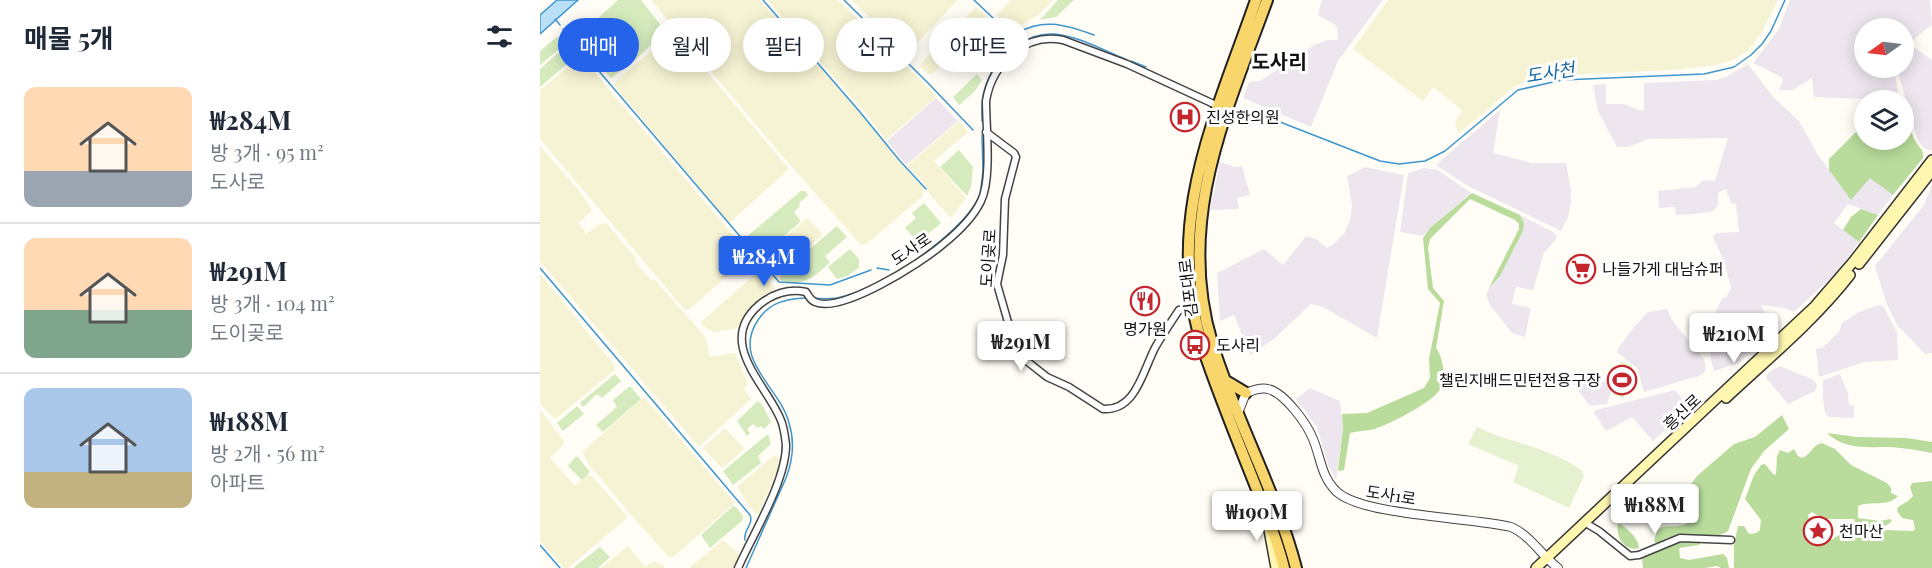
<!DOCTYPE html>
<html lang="ko">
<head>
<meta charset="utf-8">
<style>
	body { margin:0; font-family:"Playfair Display","Noto Sans KR",serif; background:#f6f6f7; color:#1f2937; height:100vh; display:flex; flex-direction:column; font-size:22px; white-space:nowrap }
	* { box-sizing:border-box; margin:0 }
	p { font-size:20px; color:#747a83 }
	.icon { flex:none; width:33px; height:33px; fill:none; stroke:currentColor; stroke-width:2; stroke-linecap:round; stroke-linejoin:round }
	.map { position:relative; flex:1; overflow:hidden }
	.details { display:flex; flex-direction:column; background:#fff; width:540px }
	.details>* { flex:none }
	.hud { position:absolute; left:18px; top:18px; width:570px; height:54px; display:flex; gap:12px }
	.needle { width:39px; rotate:256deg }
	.buttons { position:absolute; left:1314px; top:18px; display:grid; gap:12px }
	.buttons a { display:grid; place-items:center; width:60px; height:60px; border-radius:50%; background:#fff; box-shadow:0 3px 15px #0003; font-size:30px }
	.price { position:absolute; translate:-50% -51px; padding:0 14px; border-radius:6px; background:#fff; color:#222; font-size:20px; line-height:39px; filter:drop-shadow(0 2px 3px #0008) }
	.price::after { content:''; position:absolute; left:50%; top:36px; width:18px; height:14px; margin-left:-9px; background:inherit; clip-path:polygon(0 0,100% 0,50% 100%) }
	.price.selected { background:#2563eb; color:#fff }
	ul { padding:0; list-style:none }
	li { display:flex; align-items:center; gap:18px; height:150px; padding:0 24px }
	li+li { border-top:2px solid #e0e1e3 }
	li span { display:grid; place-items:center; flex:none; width:168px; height:120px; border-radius:12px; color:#555 }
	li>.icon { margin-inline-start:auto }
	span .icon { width:72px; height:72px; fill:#fffc; stroke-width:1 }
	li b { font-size:26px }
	h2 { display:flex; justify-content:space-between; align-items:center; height:72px; padding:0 24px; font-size:26px }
	.chip { padding:0 21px; border-radius:27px; background:#fff; box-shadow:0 3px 15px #0003; font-size:21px; line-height:54px }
	.chip.selected { background:#2563eb; color:#fff }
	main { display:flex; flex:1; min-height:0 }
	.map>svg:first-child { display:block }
</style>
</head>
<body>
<main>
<section class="details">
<h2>매물 5개<svg class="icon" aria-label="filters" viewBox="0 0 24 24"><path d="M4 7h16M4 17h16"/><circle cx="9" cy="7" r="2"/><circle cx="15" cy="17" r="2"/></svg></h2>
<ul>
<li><span style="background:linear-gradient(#ffd9b3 70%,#9aa5b1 0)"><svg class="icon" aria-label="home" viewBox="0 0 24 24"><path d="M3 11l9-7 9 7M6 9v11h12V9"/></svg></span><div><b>₩284M</b><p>방 3개 · 95 m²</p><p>도사로</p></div></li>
<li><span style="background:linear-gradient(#ffd9b3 60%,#7fa58c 0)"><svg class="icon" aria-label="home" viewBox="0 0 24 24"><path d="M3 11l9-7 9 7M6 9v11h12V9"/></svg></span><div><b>₩291M</b><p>방 3개 · 104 m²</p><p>도이곶로</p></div></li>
<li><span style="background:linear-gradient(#a9c7e8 70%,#c2b280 0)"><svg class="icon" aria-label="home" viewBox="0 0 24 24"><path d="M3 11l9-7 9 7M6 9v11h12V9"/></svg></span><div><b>₩188M</b><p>방 2개 · 56 m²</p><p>아파트</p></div></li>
</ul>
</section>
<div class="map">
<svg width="1392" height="568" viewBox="0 0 1392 568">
	<rect width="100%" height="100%" fill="#fffdf5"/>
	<!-- industrial -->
	<path fill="#eee6ef" d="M782,0H843L798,61L771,127L703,98L709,82L720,81L774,45L788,40H798L797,26L778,15Z
		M1250,0H1390L1392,25L1376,37L1364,51V28H1324V68H1354L1358,92L1354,100L1274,97L1272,78L1253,90H1239L1243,80L1241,77L1213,63L1239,29Z
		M1372,46L1392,60V149L1390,151L1383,147L1378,140L1359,76V68H1364V58Z
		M1208,64L1233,97L1259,121L1278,155L1311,199L1330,177L1353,195L1338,215L1308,204L1294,223L1319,242L1296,273L1254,312L1244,308L1221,305L1234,331L1200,362L1174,371L1170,356L1171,341L1168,326L1183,297L1186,298L1191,288L1184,261L1173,237L1176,233L1199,232L1196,204L1191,203L1186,189L1178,193V205L1173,211L1154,214L1136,215L1135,207L1119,208L1118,191L1156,187L1163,180L1175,181L1188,138L1108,139L1088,147H1077L1058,111L1053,85L1066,84V104H1084L1102,111L1104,110V83L1176,80L1186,77Z
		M396,98L418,121L366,165L347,141Z
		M960,110L953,153L992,163H1026L1031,190V203L1028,217L1021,231L928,186L897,166L899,162Z
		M680,162L695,167L702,166L710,195L697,198L699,209L670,210Z
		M825,167L864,175L837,338L783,307L771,304L734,339L710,355L694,315L680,321L677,273L724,249L743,265L766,236L776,239L787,248L791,246L804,234L810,220L812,206L807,176Z
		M884,168L898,170L931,193L890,228L883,236L860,232L868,173Z
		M1392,185V353L1385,354L1357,325L1346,302L1335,266L1384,205Z
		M980,215L1015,233L1017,238L1004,253L993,290L976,287L972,304L991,308L985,337L972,333L950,305L946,295L949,288L960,276L983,231L984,223Z
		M1339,305L1343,306L1357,332L1358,360L1324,362L1279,377L1276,349L1282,348L1299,332L1302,323L1319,312Z
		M1127,309L1132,320L1164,359L1166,368L1164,373L1159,376L1104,392L1097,368L1078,353L1077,350L1094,327L1108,312Z
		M1240,366L1274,380L1277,385L1275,391L1248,404L1226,378L1229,372Z
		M1300,374L1308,393L1309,405L1314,406V418L1289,417L1285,413L1283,399V380Z
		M1032,375L1073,384L1067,404L1050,406L1033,383Z
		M770,388L800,401L803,428L796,480L788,465L777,427L756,399Z
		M1135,390L1150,408L1113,441L1092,417L1066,431L1054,413L1056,410Z"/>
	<!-- farmland -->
	<path fill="#f6f3d4" d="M111,0H220L323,116L359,162L384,188L382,197L326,244L321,245L238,151Z
		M228,0H298L382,81L395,95V98L346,140L323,110L278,60Z
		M312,0H418L368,52L364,51Z
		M471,0H513L497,16L471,31L457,15Z
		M848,0H1238L1222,32L1209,50L1191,61L1171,66L1132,70L1001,76L974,87L918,134L915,123L922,110L893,87L883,101L813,49Z
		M436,7L448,18L392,74H388L380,66L384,60Z
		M131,34L135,35L164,68L249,169L189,223L74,85L75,82Z
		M39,58H42L210,255L209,257L148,310H145L140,304L0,139V90Z
		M419,121L428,132L394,161L426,198L411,218L390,195L385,184L368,167V165Z
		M0,146L41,193L52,211L38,223L47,234L58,225L66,223L95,257L96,263L111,280H115L166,338L170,357L195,353L208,384L204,390L211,399L159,447L0,261Z
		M267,218L282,233V236L235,275L222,258Z
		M219,271L236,289L213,304L199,326L193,329L173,332L161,325L162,321Z
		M0,274L75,366V370L15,419L0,404Z
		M104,397L195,503L132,558L127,555L99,524L49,465L42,452Z
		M0,410L24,441V444L10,458L35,486L47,475L52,476L88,517L28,568H24L0,541Z
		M185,428L205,449L182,468L163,448Z
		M236,455L240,459L239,467L220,511L216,515L197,487L232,457Z
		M183,540L199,554L195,568H149Z
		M88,546L105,567L113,561L123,565L125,568H61Z"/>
	<!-- green -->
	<path fill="#d5ebbd" d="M78,0H101L119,23L124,33L95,60L71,78L37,37Z
		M518,0H534L516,17L500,20Z
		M18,36L25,44L0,65V51Z
		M26,46L36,55L35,57L0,87V69Z
		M437,74L442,80L435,91L419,105L413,97Z
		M419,150L433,167L431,187L427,196L400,167Z
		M261,191H265L268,195L259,203L260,206L254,212L260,220L259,223L222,255L218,256L204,241L205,238Z
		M384,203L401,223L378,242L365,228L376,218L372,213Z
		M297,226L307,237L285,256L290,262C275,277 263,288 240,280L242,272Z
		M310,249L319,259V268L307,276L297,279L288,267Z
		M75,374L81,381L62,398L57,394L43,407L40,403Z
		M90,386L101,399L63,432L56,425L77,407L73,400Z
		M218,401L223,406L231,422L224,429L221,426L218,428L213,424L207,429L210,433L207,436L197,421Z
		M37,406L44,414L23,431L17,423Z
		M228,434L231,444L218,456L221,463L193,485L183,471Z
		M35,457H38L50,472L42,480L28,466Z
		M193,506L196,507L203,516L202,521L170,548L161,535Z
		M60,547L70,557L58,568H33Z"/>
	<!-- forest -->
	<path fill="#b9dc9c" d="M1364,110L1374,139L1383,152V158L1353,195L1330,178L1311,200L1289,170V159L1316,132L1324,126V140H1364V134L1366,131L1364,122Z
		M932,193L980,215L984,223L983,231L960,276L949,288L979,229V224L975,220L930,199L890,239L888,248L893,288L904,301L896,348C904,359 907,381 898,392C889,404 848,425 834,429C826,431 818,431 810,433L804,470L799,471L798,470L803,428L802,414L827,413L884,388L890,378L889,359L900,303L888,289L883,238L890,228Z
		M1321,209L1338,215L1319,242L1303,230L1311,217Z
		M1242,415L1249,429L1224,451L1211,469L1188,531C1170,544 1141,526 1118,543L1114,542C1118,516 1134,533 1149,522L1151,514L1148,488L1157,476L1194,444L1215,437Z
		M1287,433L1317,437L1367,438L1392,442V453C1378,450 1364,448 1350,447C1328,447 1304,450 1287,433Z
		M1282,443L1295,449L1311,465L1347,483L1351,488V493L1358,496C1347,508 1332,500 1318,506V518L1340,521L1350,519L1352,521C1344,530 1327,529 1316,526L1314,519H1284L1272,512L1268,515L1271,536L1282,541L1293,539L1303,532L1327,537L1336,532L1345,530L1373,531L1375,529L1373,520L1362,518L1357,511L1358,507L1368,501L1373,496L1370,487L1372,483L1392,481V568H1194V545L1198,526H1204L1209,534L1216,533L1220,530L1221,520L1205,499L1214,475L1221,465L1225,464L1233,474L1236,475L1237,456L1240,450L1248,453L1254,449L1258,456L1262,458C1271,455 1272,445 1282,443Z
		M1078,524H1080C1088,529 1099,539 1099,548C1086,552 1075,538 1078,524Z
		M1141,541L1161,542L1159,545L1139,548L1140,558L1149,560L1183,554L1187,558L1189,568H1181L1177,566L1165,568H1103L1102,558Z"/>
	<!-- pitch -->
	<path fill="#e6f2cf" d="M1080,362L1092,365L1084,398L1073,395Z
		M937,427C972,444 1011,447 1042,471L1044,476L1029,508L973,482L979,466L928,444Z"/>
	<!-- water -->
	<path fill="#b9e0f7" stroke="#3f96cf" stroke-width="1.5" d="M17,0H38L0,34V15Z"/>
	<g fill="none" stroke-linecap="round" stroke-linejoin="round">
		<!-- stream -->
		<path stroke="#3f96cf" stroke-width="1.5" d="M223,0L320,112L360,161L386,189
			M304,0L388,83L433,130
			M434,0L472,36C501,17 524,24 554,35
			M15,19L20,25
			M23,29L239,282L290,285L331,270
			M591,61L606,67
			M442,121C442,110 441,99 445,88C453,60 483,32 514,34C538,36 563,50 585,59
			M740,122L840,161L859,164L885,161L905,151L978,90L1022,80L1164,74L1194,67L1211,55L1222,44L1231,31L1245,0
			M440,195L443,171L442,135
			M0,268L210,515C214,524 203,530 205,540
			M337,268L349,270
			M274,298C281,299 289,299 297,298C339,290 418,237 438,199
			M0,545L20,568
			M206,568L246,478C253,460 255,442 249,423C240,387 191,360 218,320C230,302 246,299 266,298"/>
		<!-- minor casing -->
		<g stroke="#444" stroke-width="9">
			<path id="minor" d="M446,132L474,153L476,157L465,199L463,255L457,284L472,336L474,351L507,377L529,387L563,409C597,411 603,369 616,346C623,334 631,322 639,310L653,307
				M1044,522L1059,531L1090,556L1099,555L1140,538L1191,540
				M198,568C213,534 246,481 246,445C245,436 244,426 240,418C225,383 176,342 219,305C232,294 249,288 266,292C269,296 270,300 275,302C301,314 381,263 402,245C417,233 433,218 441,201C452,179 446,127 446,101C452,64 485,32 523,40L587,64L678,106"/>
		</g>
		<!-- tertiary casing -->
		<g stroke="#444" stroke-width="10">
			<path id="tertiary" d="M698,413L706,393C713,390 721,387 728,389C745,393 767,424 773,439C781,458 781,477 797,492C824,516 930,517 971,527C990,535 1002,556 1018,568"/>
		</g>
		<!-- secondary casing -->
		<g stroke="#333" stroke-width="12">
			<path id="secondary" d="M1319,264L1392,171
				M1186,398C1229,358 1274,321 1310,275
				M729,530L736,568
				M996,568L1275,306L1313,262L1392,160"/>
		</g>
		<!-- primary casing -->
		<g stroke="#222" stroke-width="14">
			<path id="primary" d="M716,0C675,118 622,224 664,351C679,395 697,439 714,482C725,510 737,539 744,568
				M727,0C686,113 635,220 672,343C695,419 736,491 756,568
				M686,381L706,393"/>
		</g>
		<!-- minor -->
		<use href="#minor" stroke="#fff" stroke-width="6"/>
		<!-- tertiary -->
		<use href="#tertiary" stroke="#fff" stroke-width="8"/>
		<!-- secondary -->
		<use href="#secondary" stroke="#fff6b0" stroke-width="9"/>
		<!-- primary -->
		<use href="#primary" stroke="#f9d66b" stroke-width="10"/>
	</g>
	<!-- icons -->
	<defs>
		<g id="hospital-ring" transform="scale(1.5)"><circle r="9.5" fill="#fff" stroke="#c4262e" stroke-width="1.5"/><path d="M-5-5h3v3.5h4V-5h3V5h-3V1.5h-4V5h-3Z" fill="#c4262e"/></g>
		<g id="supermarket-ring" transform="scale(1.5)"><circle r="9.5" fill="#fff" stroke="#c4262e" stroke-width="1.5"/><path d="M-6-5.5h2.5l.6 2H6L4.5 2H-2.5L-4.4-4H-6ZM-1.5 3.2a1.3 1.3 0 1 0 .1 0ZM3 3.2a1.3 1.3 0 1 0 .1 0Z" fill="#c4262e"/></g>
		<g id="restaurant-ring" transform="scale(1.5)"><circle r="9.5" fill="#fff" stroke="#c4262e" stroke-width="1.5"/><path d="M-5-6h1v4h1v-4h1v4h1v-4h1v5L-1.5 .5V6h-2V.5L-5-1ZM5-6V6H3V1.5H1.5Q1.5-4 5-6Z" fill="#c4262e"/></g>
		<g id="bus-ring" transform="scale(1.5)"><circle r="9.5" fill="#fff" stroke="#c4262e" stroke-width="1.5"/><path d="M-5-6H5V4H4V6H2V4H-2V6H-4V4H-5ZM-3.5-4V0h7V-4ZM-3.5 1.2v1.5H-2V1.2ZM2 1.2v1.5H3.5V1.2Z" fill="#c4262e"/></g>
		<g id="stadium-ring" transform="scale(1.5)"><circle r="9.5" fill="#fff" stroke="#c4262e" stroke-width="1.5"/><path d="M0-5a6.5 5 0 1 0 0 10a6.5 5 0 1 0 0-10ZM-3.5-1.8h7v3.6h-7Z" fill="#c4262e"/></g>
		<g id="sight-ring" transform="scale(1.5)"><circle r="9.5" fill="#fff" stroke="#c4262e" stroke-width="1.5"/><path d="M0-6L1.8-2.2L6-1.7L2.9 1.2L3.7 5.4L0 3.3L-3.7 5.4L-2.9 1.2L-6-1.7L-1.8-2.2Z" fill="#c4262e"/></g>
	</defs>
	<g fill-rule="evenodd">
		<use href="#hospital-ring" x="645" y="117"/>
		<use href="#supermarket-ring" x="1041" y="269"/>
		<use href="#restaurant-ring" x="605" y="301"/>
		<use href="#bus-ring" x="655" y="345"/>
		<use href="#stadium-ring" x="1082" y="380"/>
		<use href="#sight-ring" x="1278" y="531"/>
	</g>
	<g text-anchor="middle" stroke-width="6" stroke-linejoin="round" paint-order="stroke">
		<!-- poi labels -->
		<g font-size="16" fill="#111" stroke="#fff" text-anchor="start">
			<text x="666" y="123">진성한의원</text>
			<text x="1062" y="275">나들가게 대남슈퍼</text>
			<text x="605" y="335" text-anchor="middle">명가원</text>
			<text x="676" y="351">도사리</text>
			<text x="1061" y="386" text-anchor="end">챌린지배드민턴전용구장</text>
			<text x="1299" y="537">천마산</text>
		</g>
		<!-- street labels -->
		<g font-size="16" fill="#111" stroke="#fff">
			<text transform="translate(371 249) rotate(-34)" y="6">도사로</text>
			<text transform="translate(448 258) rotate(-86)" y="6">도이곶로</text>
			<text transform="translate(648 288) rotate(-97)" y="6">김포대로</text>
			<text transform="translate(1142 412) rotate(-43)" y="6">흥신로</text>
			<text transform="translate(851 495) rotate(9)" y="6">도사1로</text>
		</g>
		<!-- water labels -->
		<g font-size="18" font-style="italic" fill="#1768a6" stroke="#fff">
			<text transform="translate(1010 73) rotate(-9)" y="6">도사천</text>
		</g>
		<!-- quarter labels -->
		<g font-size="20" font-weight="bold" fill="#111" stroke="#fff">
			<text x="739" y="69">도사리</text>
		</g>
	</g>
</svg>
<div class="buttons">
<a><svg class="needle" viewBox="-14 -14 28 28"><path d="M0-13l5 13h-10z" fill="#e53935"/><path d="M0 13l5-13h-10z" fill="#747a83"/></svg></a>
<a><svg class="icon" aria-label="layers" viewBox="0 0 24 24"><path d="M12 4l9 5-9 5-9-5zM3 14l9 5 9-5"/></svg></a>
</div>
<b class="price selected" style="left:224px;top:287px">₩284M</b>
<b class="price" style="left:1194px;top:364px">₩210M</b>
<b class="price" style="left:481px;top:372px">₩291M</b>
<b class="price" style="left:1115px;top:535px">₩188M</b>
<b class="price" style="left:717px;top:542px">₩190M</b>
<div class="hud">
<a class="chip selected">매매</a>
<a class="chip">월세</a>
<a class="chip">필터</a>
<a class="chip">신규</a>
<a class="chip">아파트</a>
</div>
</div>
</main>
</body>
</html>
